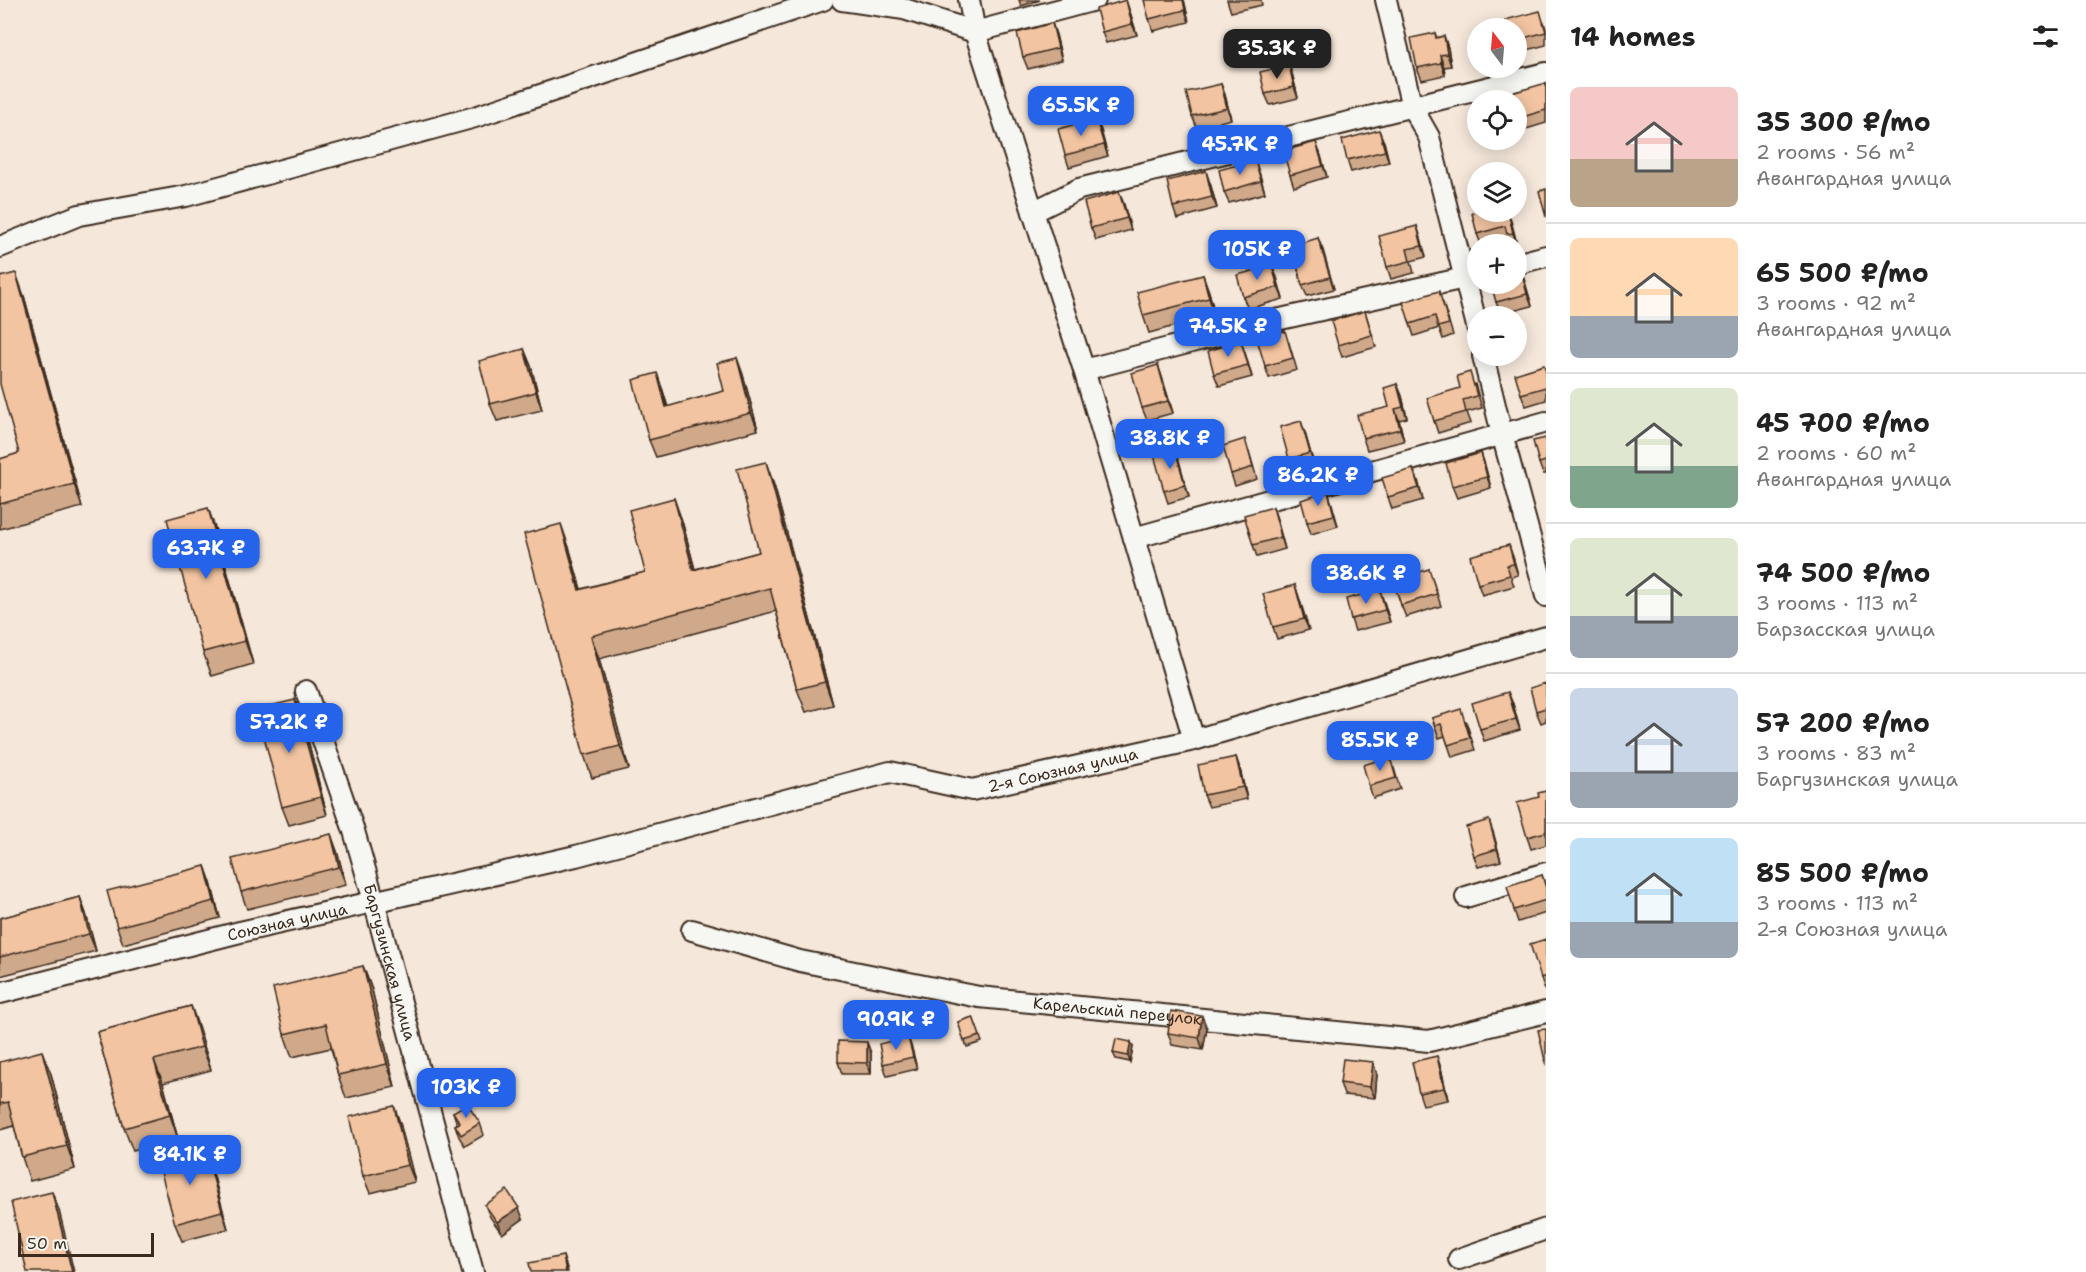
<!DOCTYPE html>
<html lang="en">
<head>
<meta charset="utf-8">
<style>
	body { margin:0; font-family:"Shantell Sans",sans-serif; background:#f2f2f2; color:#222; height:100vh; display:flex; flex-direction:column; font-size:22px; white-space:nowrap }
	* { box-sizing:border-box; margin:0 }
	p { font-size:20px; color:#767676 }
	.icon { flex:none; width:33px; height:33px; fill:none; stroke:currentColor; stroke-width:2; stroke-linecap:round; stroke-linejoin:round }
	.map { position:relative; flex:1; overflow:hidden }
	.details { display:flex; flex-direction:column; background:#fff; width:540px }
	.details>* { flex:none }
	.needle { width:39px; rotate:344deg }
	.buttons { position:absolute; left:1467px; top:18px; display:grid; gap:12px }
	.buttons a { display:grid; place-items:center; width:60px; height:60px; border-radius:50%; background:#fff; box-shadow:0 3px 15px #0003; font-size:30px }
	.scale { position:absolute; left:18px; bottom:15px; width:136px; box-sizing:border-box; padding-left:6px; border:3px solid #3b2a1e; border-top:0; font-size:16px; line-height:21px; white-space:nowrap; color:#3b2a1e; -webkit-text-stroke:4px #f6f6f2; paint-order:stroke }
	.price { position:absolute; translate:-50% -51px; padding:0 14px; border-radius:12px; background:#2563eb; color:#fff; font-size:20px; line-height:39px; filter:drop-shadow(0 2px 3px #0008) }
	.price::after { content:''; position:absolute; left:50%; top:36px; width:18px; height:14px; margin-left:-9px; background:inherit; clip-path:polygon(0 0,100% 0,50% 100%) }
	.price.selected { background:#222; color:#fff }
	ul { padding:0; list-style:none }
	li { display:flex; align-items:center; gap:18px; height:150px; padding:0 24px }
	li+li { border-top:2px solid #e0e0e0 }
	li span { display:grid; place-items:center; flex:none; width:168px; height:120px; border-radius:9px; color:#555 }
	li>.icon { margin-inline-start:auto }
	span .icon { width:72px; height:72px; fill:#fffc; stroke-width:1 }
	li b { font-size:26px }
	h2 { display:flex; justify-content:space-between; align-items:center; height:72px; padding:0 24px; font-size:26px }
	main { display:flex; flex:1; min-height:0 }
	.map>svg:first-child { display:block }
</style>
</head>
<body>
<main>
<div class="map">
<svg width="1546" height="1272" viewBox="0 0 1546 1272">
	<rect width="100%" height="100%" fill="#f5e7da"/>
	<filter id="ink" filterUnits="userSpaceOnUse"><feTurbulence type="fractalNoise" baseFrequency=".0167" numOctaves="2"/><feDisplacementMap in="SourceGraphic" scale="12" xChannelSelector="R" yChannelSelector="G"/><feConvolveMatrix kernelMatrix="1 2 1 2 8 2 1 2 1" color-interpolation-filters="sRGB"/></filter>
	<g filter="url(#ink)">
		<g fill="none" stroke-linecap="round" stroke-linejoin="round">
			<!-- street casing -->
			<g stroke="#3b2a1e" stroke-width="24">
				<g id="street">
					<path d="M842,0L904,9L975,32L1095,0"/>
					<path d="M969,0L975,32L1084,370L1194,740"/>
					<path d="M1386,0L1412,107L1429,137L1478,330"/>
					<path d="M1033,212L1079,189L1546,73"/>
					<path d="M0,247L79,215L186,196L475,117L823,0"/>
					<path d="M1516,264L1546,256"/>
					<path d="M1483,356L1502,434L1546,596"/>
					<path d="M1084,370L1276,320L1478,275"/>
					<path d="M1134,538L1546,422"/>
					<path id="s1" d="M306,691L354,831L374,901L473,1272"/>
					<path d="M1466,897L1546,873"/>
					<path id="s2" d="M692,930L800,961L979,997L1429,1041L1546,1012"/>
					<path id="s3" d="M0,993L240,932L576,856L890,772L972,790L1194,740L1546,637"/>
					<path d="M1459,1259L1546,1229"/>
				</g>
			</g>
			<!-- street -->
			<use href="#street" stroke="#f6f6f2" stroke-width="20"/>
		</g>
		<!-- wall -->
		<path fill="#d0a98a" stroke="#3b2a1e" stroke-width="1.5" d="M1019,0H1040L1021,6Z
			M1184,0L1189,22L1153,31L1149,19Z
			M1227,0H1261L1262,5L1231,12Z
			M1130,12L1137,35L1106,43L1102,32Z
			M1544,22L1546,29V45L1516,53V28Z
			M1052,23L1056,35L1062,60L1028,69L1023,57Z
			M1435,33L1437,38L1444,36L1448,48L1451,66L1444,67L1445,75L1422,80L1417,68Z
			M1289,65L1293,77L1298,98L1270,105L1265,94Z
			M1546,83V123L1523,130L1516,109Z
			M1221,84L1225,95L1231,119L1197,128L1192,116Z
			M1096,119L1108,156L1069,167L1065,155Z
			M1384,142L1389,162L1351,172L1347,160Z
			M1320,153L1327,177L1294,187L1290,175Z
			M1259,172L1265,193L1229,203L1224,192Z
			M1210,183L1217,208L1177,219L1173,207Z
			M1119,192L1131,230L1096,240L1091,228Z
			M1478,212H1502L1503,213L1508,212L1517,244H1511L1508,238L1486,244H1481L1477,234Z
			M1417,226L1426,257L1411,261L1414,273L1391,279L1387,267Z
			M1318,238L1334,289L1307,296L1302,285Z
			M1272,266L1283,299L1248,309L1243,297Z
			M1521,270L1532,306L1501,314L1496,302Z
			M1203,275L1209,292L1215,315L1149,333L1143,315Z
			M24,296L82,507L0,529V459L19,453Z
			M1443,303L1453,335L1443,339L1439,328L1414,336L1410,324Z
			M1365,311L1376,347L1342,357L1338,345Z
			M1289,343L1297,370L1269,378L1265,366Z
			M524,349L531,366L542,410L497,421L490,404Z
			M1245,353L1252,377L1219,386L1214,374Z
			M737,358L743,375L758,430L656,457L649,440L663,391L668,407L724,391Z
			M1158,365L1173,413L1147,420L1142,408Z
			M1546,371V400L1526,406L1521,394Z
			M1397,384L1402,396L1407,418L1399,420L1404,441L1367,450L1363,438L1389,407Z
			M1475,384L1482,408L1467,412L1471,423L1438,433L1434,421Z
			M1305,433L1314,465L1293,471L1289,459Z
			M1546,438V474H1543L1539,463Z
			M1175,449L1179,461L1189,497L1168,503L1164,491Z
			M1249,451L1257,479L1235,486L1231,474Z
			M1481,453L1491,488L1457,498L1452,486Z
			M1413,469L1423,500L1392,509L1388,497Z
			M774,485L833,705L806,712L797,689L776,611L599,659L629,769L592,778L584,755L569,547L581,589L645,572L682,521L695,569L759,552Z
			M1328,492L1338,526L1311,534L1307,522Z
			M1273,507L1285,549L1257,557L1253,545Z
			M208,508L216,531L253,664L212,676L203,652Z
			M1513,557L1518,575L1511,577L1514,586L1482,595L1478,584Z
			M1429,569L1441,606L1406,617L1401,605Z
			M1295,585L1309,630L1277,639L1273,627Z
			M1384,602L1390,622L1355,631L1351,619Z
			M1546,683V721L1541,723L1536,711Z
			M295,700L302,717L327,815L289,825L282,807Z
			M1513,704L1520,730L1484,741L1480,729Z
			M1432,718L1466,721L1475,750L1452,757L1445,736L1439,738Z
			M1236,757L1240,769L1247,799L1209,807L1204,795Z
			M1394,768L1400,789L1373,798L1369,786Z
			M1546,791V845L1531,849L1527,837L1539,797Z
			M1493,832L1501,861L1478,867L1474,856Z
			M337,851L346,885L247,909L241,892Z
			M205,866L211,883L220,918L123,944L117,927Z
			M1542,875L1546,886V913L1518,922L1514,910Z
			M80,897L86,914L96,951L0,976V918Z
			M1546,939V989L1545,990L1541,978Z
			M363,966L372,990L395,1087L346,1098L338,1075L331,1048L292,1057L284,1034Z
			M191,1006L199,1029L211,1070L163,1083L178,1139L133,1151L124,1128L97,1032Z
			M973,1017L982,1042L967,1047L958,1022Z
			M1207,1028L1203,1050L1172,1045L1168,1033Z
			M908,1037L912,1049L917,1069L887,1076L883,1064Z
			M1133,1047L1130,1062L1116,1059L1113,1053Z
			M871,1053V1074H842L838,1062Z
			M0,1062L51,1074L75,1169L30,1181L22,1157L14,1126L0,1130Z
			M1441,1068L1448,1100L1423,1105L1419,1093Z
			M1377,1074L1375,1098L1344,1095L1340,1083Z
			M394,1106L400,1123L415,1182L370,1193L363,1176Z
			M453,1112L480,1123L484,1135L465,1146L459,1137L455,1125L457,1124Z
			M211,1166L228,1229L182,1241L175,1224Z
			M485,1205L523,1219L502,1234L490,1217Z"/>
		<!-- shaded-wall -->
		<path fill="#a98971" stroke="#3b2a1e" stroke-width="1.5" d="M1126,0L1130,12L1137,35L1132,24Z
			M1183,0H1184L1189,22L1185,10Z
			M1052,23L1056,35L1062,60L1058,48Z
			M1444,36L1448,48L1451,66L1447,54Z
			M1440,55L1444,67L1445,75L1441,63Z
			M1289,65L1293,77L1298,98L1294,87Z
			M1221,84L1225,95L1231,119L1227,108Z
			M1096,119L1101,130L1108,156L1104,145Z
			M1379,130L1384,142L1389,162L1385,151Z
			M1316,142L1320,153L1327,177L1323,166Z
			M1255,160L1259,172L1265,193L1261,181Z
			M1206,171L1210,183L1217,208L1212,197Z
			M1119,192L1124,204L1131,230L1127,218Z
			M1508,212L1512,224L1517,244L1513,233Z
			M1417,226L1421,238L1426,257L1422,246Z
			M1318,238L1323,250L1334,289L1330,277Z
			M1272,266L1277,277L1283,299L1278,287Z
			M1521,270L1525,282L1532,306L1527,294Z
			M16,273L24,296L82,507L74,484Z
			M1203,275L1209,292L1215,315L1209,298Z
			M1241,341L1245,353L1252,377L1248,365Z
			M524,349L531,366L542,410L536,392Z
			M737,358L743,375L758,430L751,413Z
			M1158,365L1162,377L1173,413L1168,401Z
			M657,373L663,391L672,424L666,407Z
			M1397,384L1402,396L1407,418L1403,407Z
			M1395,409L1399,420L1404,441L1400,429Z
			M1301,421L1305,433L1314,465L1310,453Z
			M1175,449L1179,461L1189,497L1185,485Z
			M1481,453L1485,465L1491,488L1487,477Z
			M766,462L774,485L833,705L825,682Z
			M1413,469L1418,480L1423,500L1419,488Z
			M1328,492L1332,504L1338,526L1334,515Z
			M674,498L682,521L701,593L693,570Z
			M1273,507L1277,519L1285,549L1281,537Z
			M208,508L216,531L253,664L245,641Z
			M561,524L569,547L587,613L579,590Z
			M1509,545L1513,557L1518,575L1514,564Z
			M1295,585L1299,597L1309,630L1304,619Z
			M1380,590L1384,602L1390,622L1385,610Z
			M591,636L599,659L629,769L620,746Z
			M1508,692L1513,704L1520,730L1516,719Z
			M295,700L302,717L327,815L321,797Z
			M1236,757L1240,769L1247,799L1243,787Z
			M1489,820L1493,832L1501,861L1497,849Z
			M331,834L337,851L346,885L339,867Z
			M205,866L211,883L220,918L214,901Z
			M80,897L86,914L96,951L89,934Z
			M363,966L372,990L395,1087L387,1064Z
			M191,1006L199,1029L211,1070L202,1047Z
			M1202,1016L1207,1028L1203,1050L1199,1038Z
			M908,1037L912,1049L917,1069L913,1057Z
			M867,1042L871,1053V1074L867,1063Z
			M1131,1042L1133,1047L1130,1062L1128,1056Z
			M42,1051L51,1074L75,1169L67,1146Z
			M1437,1056L1441,1068L1448,1100L1444,1088Z
			M154,1060L163,1083L178,1139L170,1115Z
			M1373,1062L1377,1074L1375,1098L1370,1087Z
			M394,1106L400,1123L415,1182L408,1165Z
			M205,1149L211,1166L228,1229L222,1211Z
			M52,1192L59,1210L74,1272H72Z
			M519,1208L523,1219L502,1234L497,1222Z
			M563,1256L567,1268L568,1272H566Z"/>
		<!-- building -->
		<path fill="#f2c4a1" stroke="#3b2a1e" stroke-width="1.5" d="M1126,0L1132,24L1102,32L1096,9Z
			M1144,0H1183L1185,10L1149,19Z
			M1540,11L1546,32L1516,40V28H1507L1505,20Z
			M1052,23L1058,48L1023,57L1017,33Z
			M1435,33L1436,38L1444,36L1447,54L1440,55L1441,63L1417,68L1411,38Z
			M1289,65L1294,87L1265,94L1260,72Z
			M1546,83V110L1519,118L1516,109V100H1514L1512,93Z
			M1221,84L1227,108L1192,116L1186,92Z
			M1096,119L1104,145L1065,155L1058,129Z
			M1379,130L1385,151L1347,160L1342,140Z
			M1316,142L1323,166L1290,175L1283,151Z
			M1255,160L1261,181L1224,192L1219,170Z
			M1206,171L1212,197L1173,207L1167,181Z
			M1546,189V217L1539,191Z
			M1119,192L1127,218L1091,228L1084,202Z
			M1478,212H1501L1502,214L1508,212L1513,233L1507,234L1505,226L1477,234L1472,213Z
			M1417,226L1422,246L1407,249L1410,261L1387,267L1379,236Z
			M1318,238L1330,277L1302,285L1292,246Z
			M1272,266L1278,287L1243,297L1237,275Z
			M1521,270L1527,294L1496,302L1491,284H1516V271Z
			M16,273L74,484L0,504V459L19,453L0,384V277Z
			M1203,275L1209,298L1143,315L1137,292Z
			M1439,291L1449,324L1438,327L1435,316L1410,324L1403,302Z
			M1365,311L1372,335L1338,345L1331,321Z
			M1285,331L1293,358L1265,366L1257,339Z
			M1241,341L1248,365L1214,374L1208,351Z
			M524,349L536,392L490,404L479,361Z
			M737,358L751,413L649,440L633,380L657,373L666,407L724,391L717,363Z
			M1158,365L1168,401L1142,408L1132,373Z
			M1544,365L1546,372V387L1521,394L1515,374Z
			M1470,372L1477,396L1463,400L1466,412L1434,421L1427,398L1460,388L1457,376Z
			M1397,384L1403,407L1395,409L1400,429L1363,438L1357,415L1389,407L1384,388Z
			M1301,421L1310,453L1289,459L1280,427Z
			M1546,438V461L1539,463L1533,441Z
			M1245,439L1253,467L1231,474L1223,446Z
			M1175,449L1185,485L1164,491L1154,455Z
			M1481,453L1487,477L1452,486L1446,463Z
			M766,462L825,682L797,689L770,588L591,636L620,746L584,755L524,534L561,524L579,590L645,572L629,510L674,498L693,570L759,552L737,469Z
			M1413,469L1419,488L1388,497L1382,478Z
			M1328,492L1334,515L1307,522L1301,500Z
			M1273,507L1281,537L1253,545L1244,515Z
			M208,508L245,641L203,652L167,519Z
			M1509,545L1514,564L1507,565L1510,575L1478,584L1470,556Z
			M1429,569L1437,594L1401,605L1393,580Z
			M1295,585L1304,619L1273,627L1263,594Z
			M1380,590L1385,610L1351,619L1346,599Z
			M1546,683V708L1536,711L1530,688Z
			M1508,692L1516,719L1480,729L1472,703Z
			M295,700L321,797L282,807L257,709Z
			M1461,709L1470,738L1448,745L1441,724L1435,726L1432,718Z
			M1236,757L1243,787L1204,795L1198,765Z
			M1390,757L1396,778L1369,786L1363,765Z
			M1546,791V832L1527,837L1517,803L1539,797L1538,793Z
			M1489,820L1497,849L1474,856L1466,827Z
			M331,834L339,867L241,892L232,859Z
			M205,866L214,901L117,927L107,891Z
			M1542,875L1546,888V900L1514,910L1507,886Z
			M80,897L89,934L0,957V918Z
			M1546,939V976L1541,978L1530,944Z
			M363,966L387,1064L338,1075L326,1024L284,1034L273,988Z
			M191,1006L202,1047L154,1060L170,1115L124,1128L97,1032Z
			M1171,1011L1202,1016L1199,1038L1168,1033Z
			M973,1017L980,1036L964,1041L958,1022Z
			M1546,1029V1065L1538,1030Z
			M908,1037L913,1057L883,1064L879,1044Z
			M1116,1039L1131,1042L1128,1056L1113,1053Z
			M838,1041L867,1042V1063L838,1062Z
			M42,1051L67,1146L22,1157L8,1102L0,1104V1062Z
			M1437,1056L1444,1088L1419,1093L1412,1062Z
			M1343,1059L1373,1062L1370,1087L1340,1083Z
			M467,1104L480,1123L461,1135L455,1125L460,1123L453,1112Z
			M394,1106L408,1165L363,1176L349,1117Z
			M205,1149L222,1211L175,1224L158,1161Z
			M507,1190L519,1208L497,1222L485,1205Z
			M52,1192L72,1272H27L11,1202Z
			M563,1256L566,1272H531L529,1263Z"/>
	</g>
	<g text-anchor="middle" stroke-width="4.5" stroke-linejoin="round" paint-order="stroke">
		<!-- street labels -->
		<g font-size="16" fill="#3b2a1e" stroke="#f6f6f2">
			<text dy="6" stroke="none"><textPath href="#s3" startOffset="1094">2-я Союзная улица</textPath></text>
			<text dy="6" stroke="none"><textPath href="#s3" startOffset="296">Союзная улица</textPath></text>
			<text dy="6" stroke="none"><textPath href="#s1" startOffset="284">Баргузинская улица</textPath></text>
			<text dy="6" stroke="none"><textPath href="#s2" startOffset="434">Карельский переулок</textPath></text>
		</g>
	</g>
</svg>
<div class="buttons">
<a><svg class="needle" viewBox="-14 -14 28 28"><path d="M0-13l5 13h-10z" fill="#e53935"/><path d="M0 13l5-13h-10z" fill="#767676"/></svg></a>
<a><svg class="icon" aria-label="locate" viewBox="0 0 24 24"><circle cx="12" cy="12" r="6"/><path d="M12 2v4M12 18v4M2 12h4M18 12h4"/></svg></a>
<a><svg class="icon" aria-label="layers" viewBox="0 0 24 24"><path d="M12 4l9 5-9 5-9-5zM3 14l9 5 9-5"/></svg></a>
<a>+</a>
<a>−</a>
</div>
<div class="scale">50 m</div>
<b class="price selected" style="left:1277px;top:80px">35.3K ₽</b>
<b class="price" style="left:1081px;top:137px">65.5K ₽</b>
<b class="price" style="left:1240px;top:176px">45.7K ₽</b>
<b class="price" style="left:1257px;top:281px">105K ₽</b>
<b class="price" style="left:1228px;top:358px">74.5K ₽</b>
<b class="price" style="left:1170px;top:470px">38.8K ₽</b>
<b class="price" style="left:1318px;top:507px">86.2K ₽</b>
<b class="price" style="left:206px;top:580px">63.7K ₽</b>
<b class="price" style="left:1366px;top:605px">38.6K ₽</b>
<b class="price" style="left:289px;top:754px">57.2K ₽</b>
<b class="price" style="left:1380px;top:772px">85.5K ₽</b>
<b class="price" style="left:896px;top:1051px">90.9K ₽</b>
<b class="price" style="left:466px;top:1119px">103K ₽</b>
<b class="price" style="left:190px;top:1186px">84.1K ₽</b>
</div>
<section class="details">
<h2>14 homes<svg class="icon" aria-label="filters" viewBox="0 0 24 24"><path d="M4 7h16M4 17h16"/><circle cx="9" cy="7" r="2"/><circle cx="15" cy="17" r="2"/></svg></h2>
<ul>
<li><span style="background:linear-gradient(#f6c9c9 60%,#b9a48a 0)"><svg class="icon" aria-label="home" viewBox="0 0 24 24"><path d="M3 11l9-7 9 7M6 9v11h12V9"/></svg></span><div><b>35 300 ₽/mo</b><p>2 rooms · 56 m²</p><p>Авангардная улица</p></div></li>
<li><span style="background:linear-gradient(#ffd9b3 65%,#9aa5b1 0)"><svg class="icon" aria-label="home" viewBox="0 0 24 24"><path d="M3 11l9-7 9 7M6 9v11h12V9"/></svg></span><div><b>65 500 ₽/mo</b><p>3 rooms · 92 m²</p><p>Авангардная улица</p></div></li>
<li><span style="background:linear-gradient(#dfe7d0 65%,#7fa58c 0)"><svg class="icon" aria-label="home" viewBox="0 0 24 24"><path d="M3 11l9-7 9 7M6 9v11h12V9"/></svg></span><div><b>45 700 ₽/mo</b><p>2 rooms · 60 m²</p><p>Авангардная улица</p></div></li>
<li><span style="background:linear-gradient(#dfe7d0 65%,#9aa5b1 0)"><svg class="icon" aria-label="home" viewBox="0 0 24 24"><path d="M3 11l9-7 9 7M6 9v11h12V9"/></svg></span><div><b>74 500 ₽/mo</b><p>3 rooms · 113 m²</p><p>Барзасская улица</p></div></li>
<li><span style="background:linear-gradient(#c9d6e8 70%,#9aa5b1 0)"><svg class="icon" aria-label="home" viewBox="0 0 24 24"><path d="M3 11l9-7 9 7M6 9v11h12V9"/></svg></span><div><b>57 200 ₽/mo</b><p>3 rooms · 83 m²</p><p>Баргузинская улица</p></div></li>
<li><span style="background:linear-gradient(#bfe0f5 70%,#9aa5b1 0)"><svg class="icon" aria-label="home" viewBox="0 0 24 24"><path d="M3 11l9-7 9 7M6 9v11h12V9"/></svg></span><div><b>85 500 ₽/mo</b><p>3 rooms · 113 m²</p><p>2-я Союзная улица</p></div></li>
</ul>
</section>
</main>
</body>
</html>
